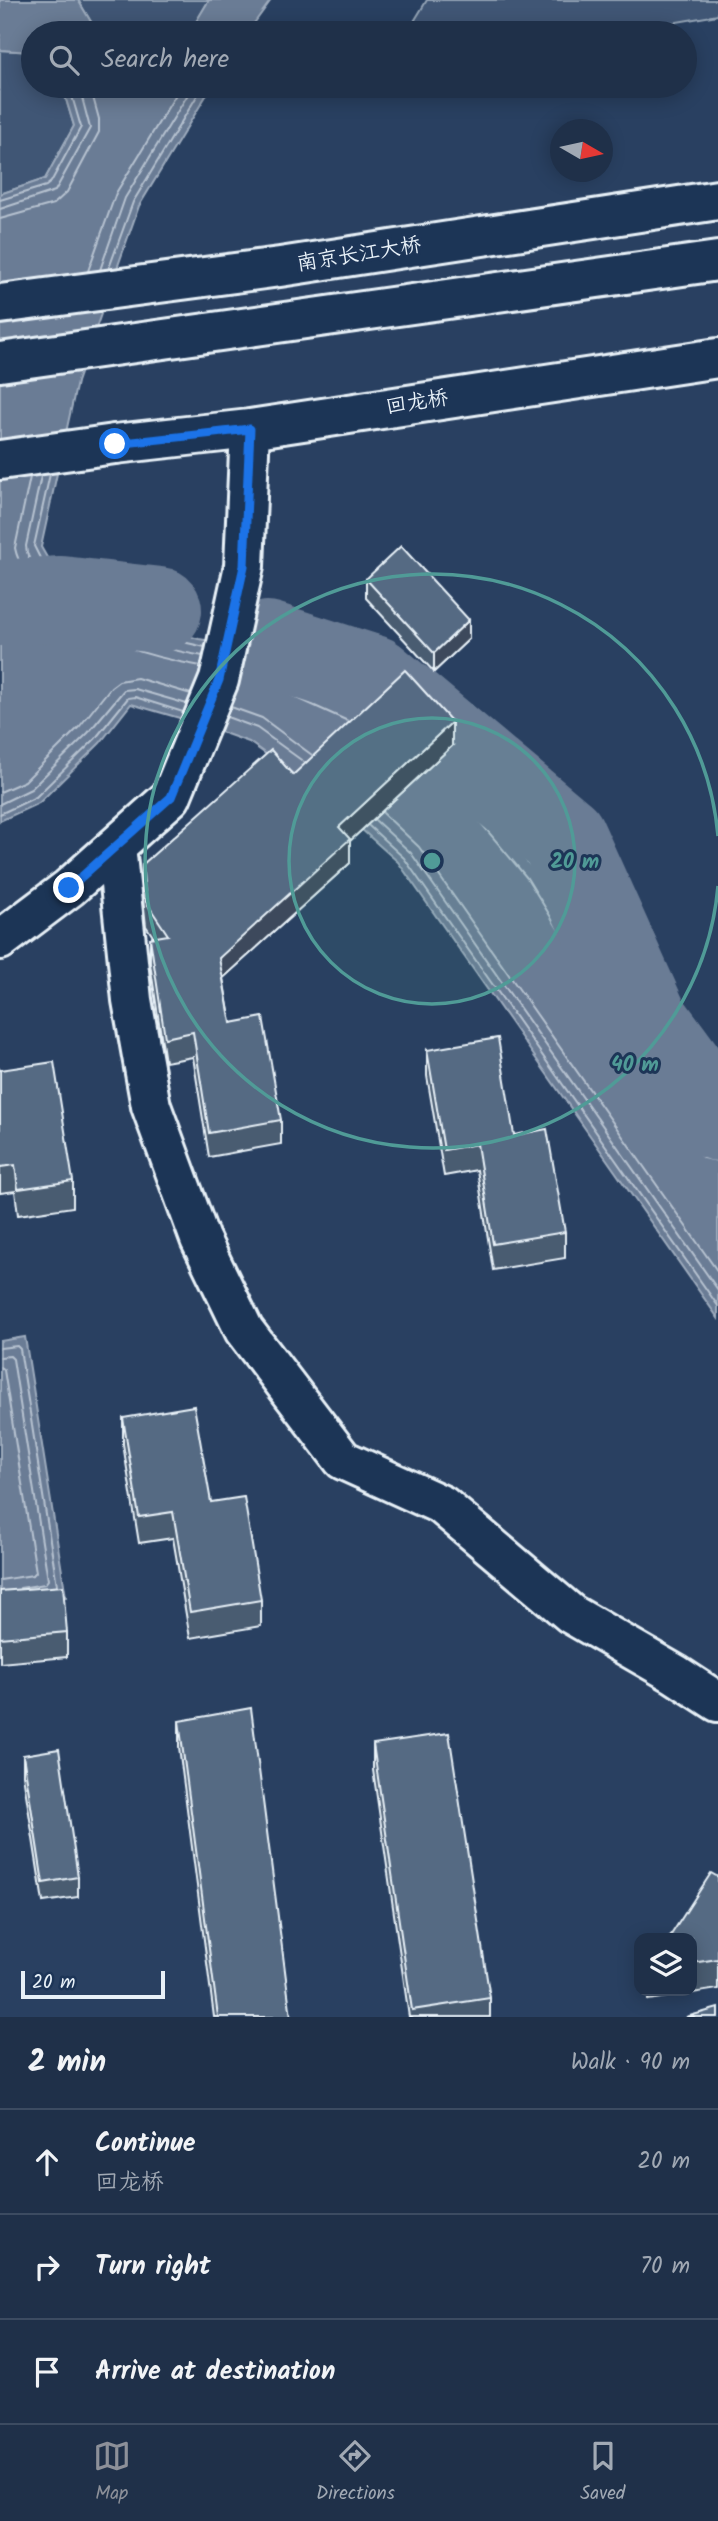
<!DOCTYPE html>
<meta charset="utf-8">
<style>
body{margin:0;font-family:Kalam,"LXGW WenKai TC",sans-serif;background:#2c3c53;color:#f1f3f6}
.controls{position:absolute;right:21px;bottom:21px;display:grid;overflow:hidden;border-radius:14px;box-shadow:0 4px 18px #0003}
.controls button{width:63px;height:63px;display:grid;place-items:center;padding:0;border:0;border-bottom:2px solid #3c4b61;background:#1f3049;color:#f1f3f6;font:35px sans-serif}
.compass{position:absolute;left:550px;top:119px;width:63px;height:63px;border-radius:50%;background:#1f3049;box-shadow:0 4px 18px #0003;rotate:99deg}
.scale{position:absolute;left:21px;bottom:18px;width:144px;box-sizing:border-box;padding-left:7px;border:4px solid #e8f1f8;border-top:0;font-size:19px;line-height:24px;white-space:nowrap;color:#e8f1f8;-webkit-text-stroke:5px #1d3557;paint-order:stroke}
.stop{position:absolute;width:21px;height:21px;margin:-16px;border:5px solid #1a73e8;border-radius:50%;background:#fff}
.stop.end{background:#1a73e8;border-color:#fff;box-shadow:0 2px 7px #0008}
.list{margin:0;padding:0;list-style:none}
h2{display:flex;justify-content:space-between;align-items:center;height:91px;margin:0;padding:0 28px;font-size:30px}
h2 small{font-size:23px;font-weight:400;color:#a1a9b4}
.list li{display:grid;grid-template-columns:46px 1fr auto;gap:21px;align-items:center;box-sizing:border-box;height:105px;padding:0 28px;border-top:2px solid #3c4b61}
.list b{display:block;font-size:26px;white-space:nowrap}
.list p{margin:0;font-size:23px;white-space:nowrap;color:#a1a9b4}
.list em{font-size:23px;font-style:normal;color:#a1a9b4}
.icon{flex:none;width:38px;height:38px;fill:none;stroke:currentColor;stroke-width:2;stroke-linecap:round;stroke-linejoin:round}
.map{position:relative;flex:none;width:718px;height:2017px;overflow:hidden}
.search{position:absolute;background:#1f3049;box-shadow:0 4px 18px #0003;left:21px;right:21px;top:21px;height:77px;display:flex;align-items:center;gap:18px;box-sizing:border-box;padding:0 24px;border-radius:38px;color:#a1a9b4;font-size:26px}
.sheet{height:406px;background:#1f3049}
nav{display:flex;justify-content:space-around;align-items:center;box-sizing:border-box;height:98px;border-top:2px solid #3c4b61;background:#1f3049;font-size:19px;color:#a1a9b4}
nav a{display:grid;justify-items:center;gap:4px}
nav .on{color:#8c9099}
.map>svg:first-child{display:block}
</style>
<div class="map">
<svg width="718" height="2017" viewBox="0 0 718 2017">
<rect width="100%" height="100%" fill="#294061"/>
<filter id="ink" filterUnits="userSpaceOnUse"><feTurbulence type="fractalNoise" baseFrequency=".0143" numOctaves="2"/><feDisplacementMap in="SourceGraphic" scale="14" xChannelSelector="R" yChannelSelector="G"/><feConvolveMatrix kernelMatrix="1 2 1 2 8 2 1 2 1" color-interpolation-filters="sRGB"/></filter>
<g filter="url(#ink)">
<!-- green -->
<path fill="#415774" stroke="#94a4b6" stroke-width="2" d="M78,0H209L191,31L183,33H107L93,25Z
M427,0H718V15L613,33H407Z
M0,50L33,52V86H62L74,126L45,179L0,194Z"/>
<!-- water -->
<path fill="#6b7c95" stroke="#9dabbd" stroke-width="2" d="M0,0H78L93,25L107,33H33V52L0,50Z
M209,0H271L247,33H183L191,30Z
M62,86H212L139,206L77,382L41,547L49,561L80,595L122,618L199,639L254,648L397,716L473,773L548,862L718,1140V1318L398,862L323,795L249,742L190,721L131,704L100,743L39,803L0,821V194L45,179L74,126Z
M25,1337L66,1597L0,1607V1341Z"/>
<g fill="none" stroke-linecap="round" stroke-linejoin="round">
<!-- shore -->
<path stroke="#b6c2d0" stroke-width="2" d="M0,200L46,186L51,182L81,127L69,86
M0,209L55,191L90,128L79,86
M0,219L54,204L67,192L99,132V119L90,86
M109,268L133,202L203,86
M100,270L125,198L193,86
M88,271L116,193L181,86
M50,474L34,546L44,566L76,600L119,624L152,635L205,647
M41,476L26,546C27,561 38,572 48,583C55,591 62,600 70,607C102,633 163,649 203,656
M30,477L15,548C18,564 29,577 39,589C48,598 55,609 65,616C104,644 154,658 201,666
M246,654L315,683L363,707
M244,663L312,691L356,714
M242,673L348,721
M231,707L262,718L312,755
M227,717L257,728L304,762
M442,758L468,778L542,866L709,1138L718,1142
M435,765L462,785L535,871L702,1143L708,1149L718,1151
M427,772L455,792L527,878L693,1149L703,1158L718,1161
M0,792L25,781L80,726L111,687L119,681L137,678L191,694
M0,804L31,789L88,733L124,690L135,689L187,704
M383,813L419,847L718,1272
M0,814L36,797L95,739L128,698L135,697L183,712
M375,820L411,853L718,1290
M369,826L404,858L718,1306
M0,1348L17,1346L20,1349L57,1585
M0,1357L10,1356L13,1359L48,1580L45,1584L20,1588
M0,1367L4,1370L36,1572L33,1575L0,1580"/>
<!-- river -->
<path stroke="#6b7c95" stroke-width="86" d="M0,603L61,599L159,610
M267,644L373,678L563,837L645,1019L718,1118"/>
<defs>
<path id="minor" d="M115,444L250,429L718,358
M116,846L132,1000L151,1106L200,1239L244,1330L343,1460L442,1505L571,1614L675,1674L718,1702
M0,940L69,888L171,797L219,680L244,566L250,429"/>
<path id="highway" d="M0,304L280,267L718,200
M0,362L718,261
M0,460L115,444"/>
</defs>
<!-- minor casing -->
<use href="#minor" stroke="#e8f1f8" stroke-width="44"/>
<!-- highway casing -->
<use href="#highway" stroke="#e8f1f8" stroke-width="44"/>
<!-- minor -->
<use href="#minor" stroke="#1d3557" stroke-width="38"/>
<!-- highway -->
<use href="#highway" stroke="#1d3557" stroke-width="38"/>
</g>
<!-- wall -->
<path fill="#495b71" stroke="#e8f1f8" stroke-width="2" d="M366,579L469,639L434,672L366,598Z
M452,746L350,841V863L223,978L231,1023L281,1120V1144L209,1157L193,1057L165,1062L150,963V938H154L146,926L142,889V865L293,775Z
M427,1050L514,1135L565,1232V1258L493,1270L477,1170L444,1176L427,1076Z
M0,1070L73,1181V1207L18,1215L15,1191L0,1193Z
M123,1418L211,1502L261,1600V1626L190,1638L173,1538L139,1543L123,1444Z
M0,1591L67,1632V1657L0,1663Z
M179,1721L291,2017H214L179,1747Z
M373,1744L490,1998V2017H409L373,1770Z
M23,1755L78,1877V1897L43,1902L23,1775Z
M718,1877V1989L648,2000V1991H692V1938Z"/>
<!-- shaded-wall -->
<path fill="#3c4a5c" stroke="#e8f1f8" stroke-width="2" d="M469,620V639L434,672V653Z
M452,722V746L350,841V863L219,982V958L339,827Z"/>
<!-- building -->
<path fill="#556a83" stroke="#e8f1f8" stroke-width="2" d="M401,546L469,620L434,653L366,579Z
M405,670L452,722L339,827L350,839L219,958L231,1023L263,1017L281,1120L209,1133L193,1032L165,1038L150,938L168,935L146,902L142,865L271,750L293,775Z
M498,1038L514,1135L547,1129L565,1232L493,1244L477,1144L444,1150L427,1050Z
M54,1062L73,1181L18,1189L15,1165L0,1167V1070Z
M194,1406L211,1502L244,1497L261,1600L190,1612L173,1512L139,1517L123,1418Z
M63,1586L67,1632L0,1638V1591Z
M251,1708L291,2017H218L179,1721Z
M449,1733L490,1998L412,2010L373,1744Z
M59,1749L78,1877L43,1883L23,1755Z
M711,1873L718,1877V1959L692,1963V1938H669Z
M718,2008V2017H686Z"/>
</g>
<g fill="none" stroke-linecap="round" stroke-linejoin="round" filter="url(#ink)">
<!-- route -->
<path stroke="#1a73e8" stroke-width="9" d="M69,888L171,797L219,680L244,566L250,429L115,444"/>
</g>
<!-- distance rings -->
<circle cx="432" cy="861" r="143" fill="#509b97" fill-opacity=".12"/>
<g fill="none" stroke="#509b97" stroke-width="3.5">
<circle cx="432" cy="861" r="143"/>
<path d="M718 886A287 287 0 1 1 718 836"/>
</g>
<g text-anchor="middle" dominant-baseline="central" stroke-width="6" stroke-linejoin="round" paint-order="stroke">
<!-- street labels -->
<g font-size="21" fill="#e8f1f8" stroke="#1d3557">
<text transform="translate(359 255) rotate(-9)">南京长江大桥</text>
<text transform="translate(417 403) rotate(-9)">回龙桥</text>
</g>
</g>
<circle cx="432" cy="861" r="10" fill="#509b97" stroke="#1d3557" stroke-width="3.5"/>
<g font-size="21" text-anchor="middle" font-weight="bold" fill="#509b97" stroke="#1d3557" stroke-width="6" stroke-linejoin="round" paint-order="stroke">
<text x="575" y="868">20 m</text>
<text x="635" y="1071">40 m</text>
</g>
</svg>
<div class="controls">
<button><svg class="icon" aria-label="layers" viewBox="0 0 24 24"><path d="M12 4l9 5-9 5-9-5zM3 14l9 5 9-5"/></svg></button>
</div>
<svg class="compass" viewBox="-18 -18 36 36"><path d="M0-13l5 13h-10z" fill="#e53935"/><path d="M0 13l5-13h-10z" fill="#a1a9b4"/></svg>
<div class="scale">20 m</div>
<div class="stop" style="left:115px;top:444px"></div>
<div class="stop end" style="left:69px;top:888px"></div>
<div class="search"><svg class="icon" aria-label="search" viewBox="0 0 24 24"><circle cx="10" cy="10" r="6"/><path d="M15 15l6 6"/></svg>Search here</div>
</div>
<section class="sheet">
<h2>2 min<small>Walk · 90 m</small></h2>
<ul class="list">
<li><svg class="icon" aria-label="ahead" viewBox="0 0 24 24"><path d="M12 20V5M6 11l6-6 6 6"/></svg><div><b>Continue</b><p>回龙桥</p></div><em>20 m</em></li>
<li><svg class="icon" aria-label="right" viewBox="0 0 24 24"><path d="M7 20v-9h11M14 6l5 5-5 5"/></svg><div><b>Turn right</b></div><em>70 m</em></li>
<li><svg class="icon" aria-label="arrive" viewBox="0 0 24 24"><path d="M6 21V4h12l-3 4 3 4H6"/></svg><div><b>Arrive at destination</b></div></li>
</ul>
</section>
<nav>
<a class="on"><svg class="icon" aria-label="map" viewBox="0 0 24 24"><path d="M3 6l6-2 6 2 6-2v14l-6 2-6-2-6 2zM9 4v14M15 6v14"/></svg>Map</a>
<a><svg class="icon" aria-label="directions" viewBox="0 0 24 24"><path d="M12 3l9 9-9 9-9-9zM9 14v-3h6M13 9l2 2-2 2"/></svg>Directions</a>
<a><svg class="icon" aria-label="saved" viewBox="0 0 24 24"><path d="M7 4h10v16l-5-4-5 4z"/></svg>Saved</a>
</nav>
